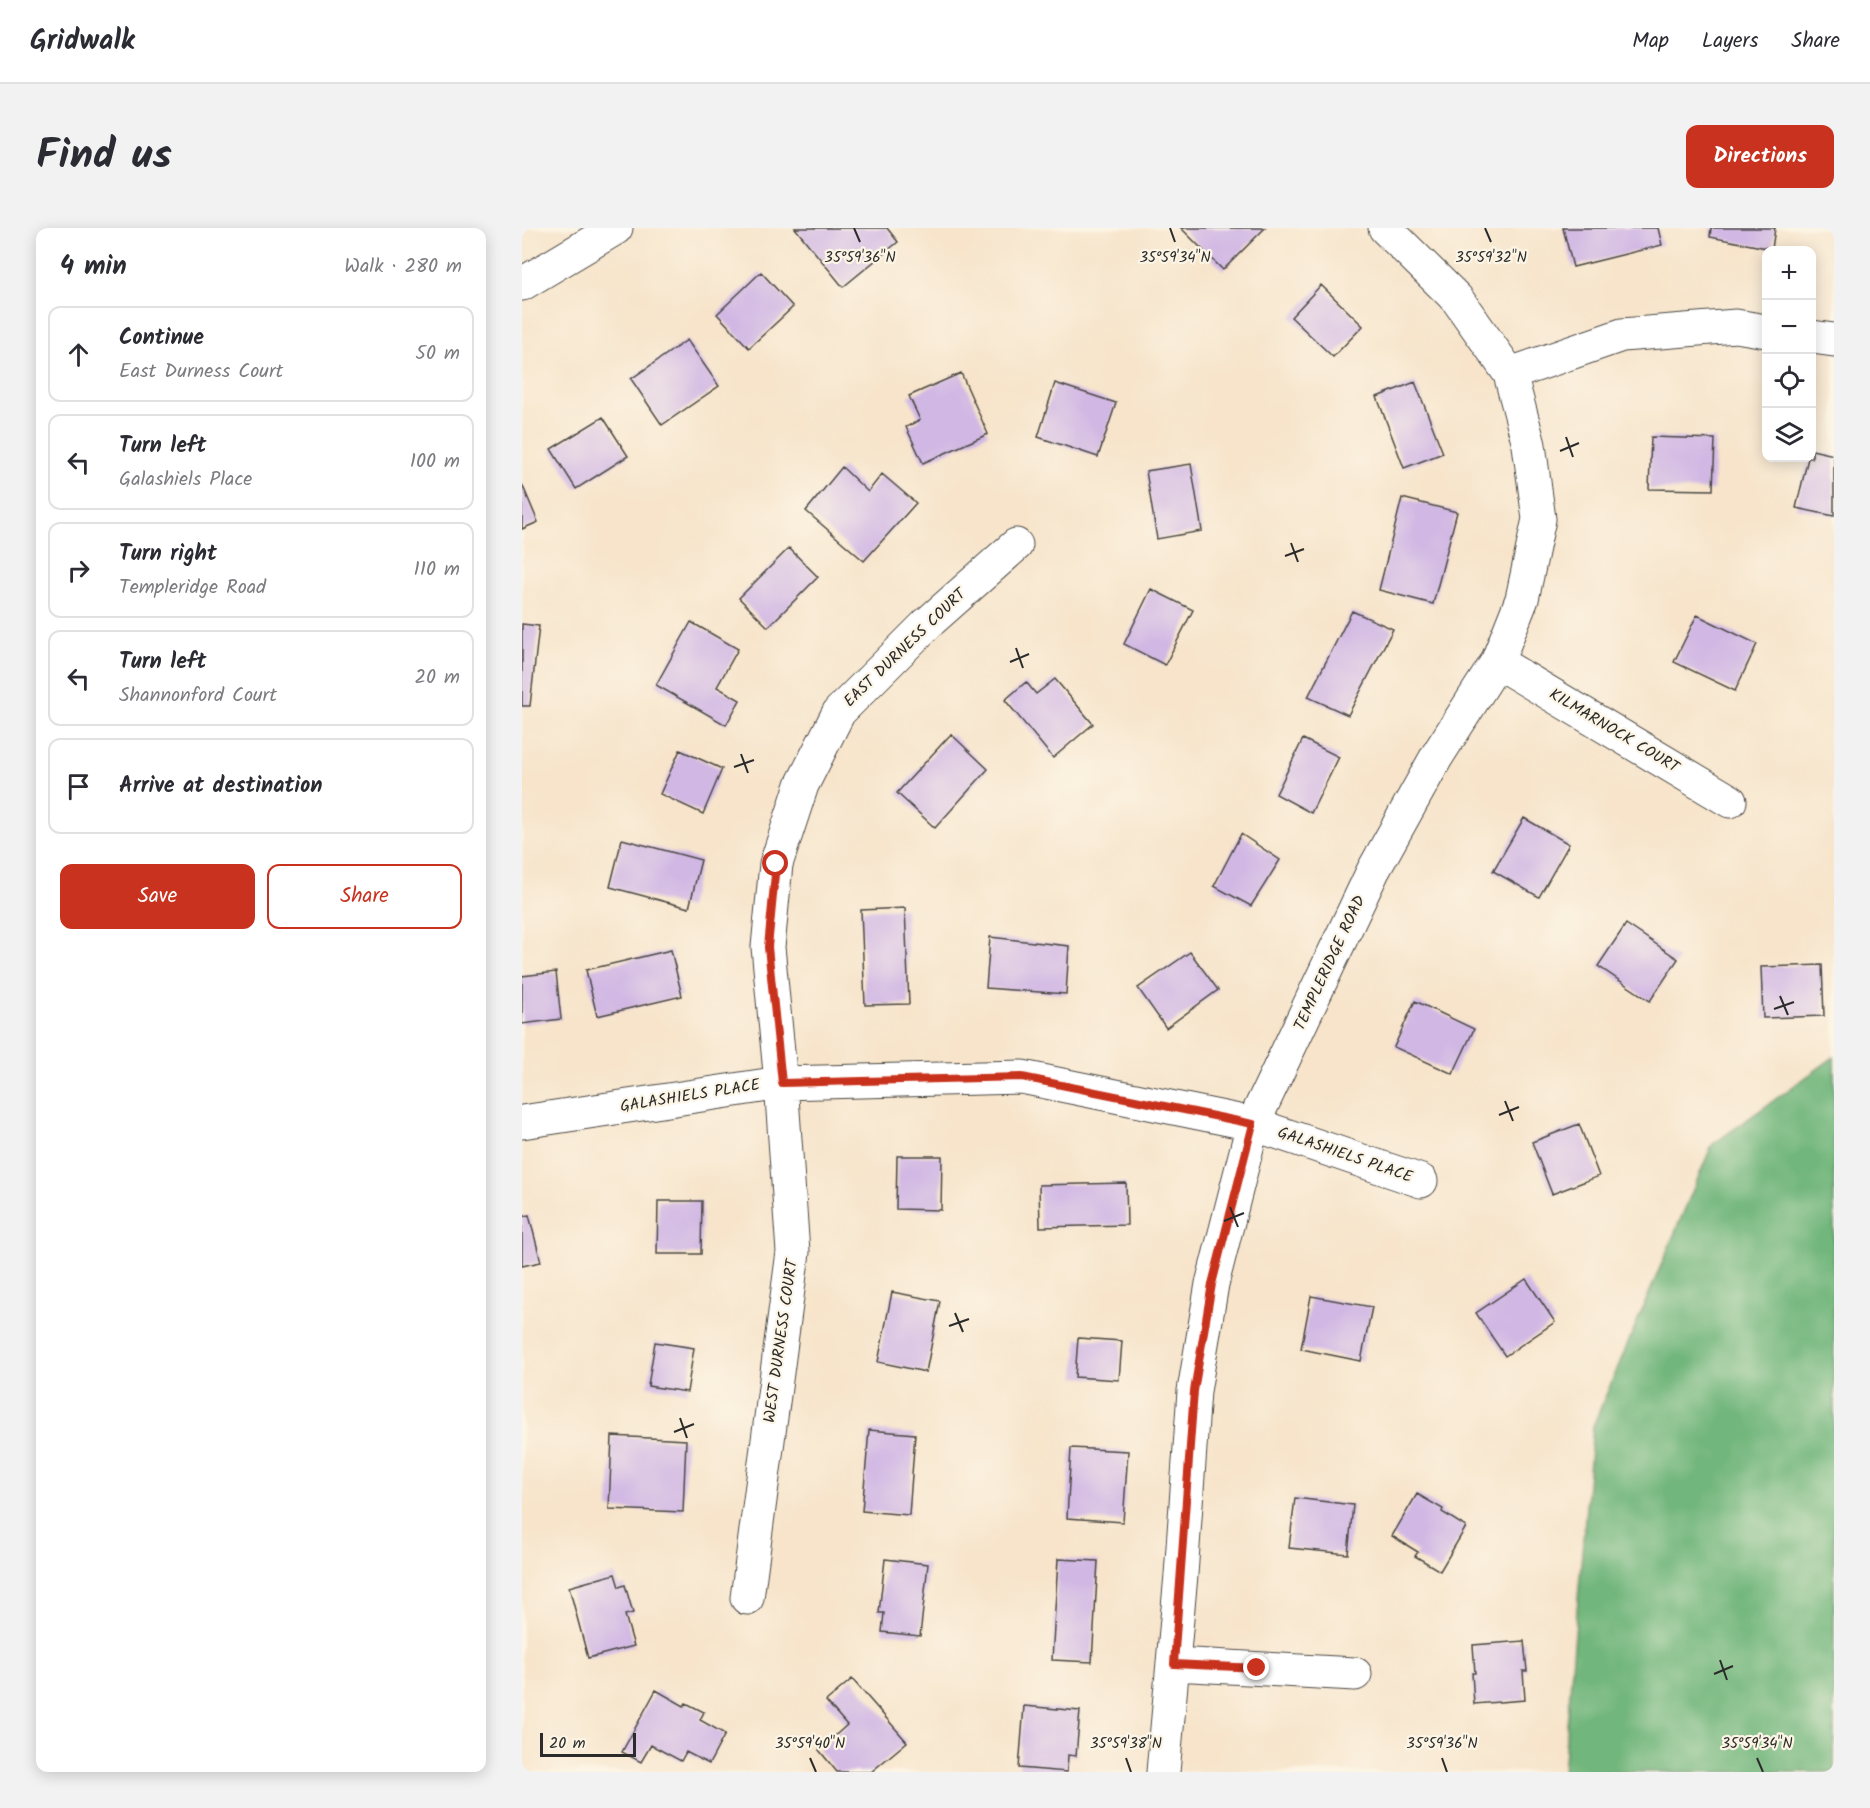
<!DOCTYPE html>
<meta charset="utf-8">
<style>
body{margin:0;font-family:Kalam,sans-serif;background:#f2f2f3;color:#2b2b33}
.controls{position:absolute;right:18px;top:18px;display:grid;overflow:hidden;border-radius:12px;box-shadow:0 3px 15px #0003}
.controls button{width:54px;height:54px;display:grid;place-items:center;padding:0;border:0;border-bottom:2px solid #e1e1e2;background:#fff;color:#2b2b33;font:30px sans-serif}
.scale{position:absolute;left:18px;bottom:15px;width:96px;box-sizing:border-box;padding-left:6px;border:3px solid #2b2b2b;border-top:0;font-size:16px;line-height:21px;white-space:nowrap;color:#2b2b2b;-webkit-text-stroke:4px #fcf5e5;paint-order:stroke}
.stop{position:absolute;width:18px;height:18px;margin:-14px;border:4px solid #c8321e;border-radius:50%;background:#fff}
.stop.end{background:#c8321e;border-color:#fff;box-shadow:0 2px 6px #0008}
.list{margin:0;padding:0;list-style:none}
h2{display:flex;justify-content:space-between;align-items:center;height:78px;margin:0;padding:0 24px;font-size:26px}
h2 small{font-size:20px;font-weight:400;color:#7c7c81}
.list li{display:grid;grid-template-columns:39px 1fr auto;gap:18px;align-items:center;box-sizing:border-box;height:96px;margin:0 12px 12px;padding:0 12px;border:2px solid #e1e1e2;border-radius:12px}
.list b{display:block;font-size:22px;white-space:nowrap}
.list p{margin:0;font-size:20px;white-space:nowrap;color:#7c7c81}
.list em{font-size:20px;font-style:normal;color:#7c7c81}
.actions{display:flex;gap:12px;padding:18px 24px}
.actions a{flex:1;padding:14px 0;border:2px solid #c8321e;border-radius:12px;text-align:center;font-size:21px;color:#c8321e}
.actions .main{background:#c8321e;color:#fff}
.icon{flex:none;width:33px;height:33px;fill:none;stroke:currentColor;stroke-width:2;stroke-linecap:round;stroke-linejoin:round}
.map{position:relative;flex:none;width:1312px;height:1544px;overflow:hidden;border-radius:12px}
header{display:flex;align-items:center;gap:36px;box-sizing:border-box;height:84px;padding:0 30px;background:#fff;border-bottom:2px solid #e1e1e2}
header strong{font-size:28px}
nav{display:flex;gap:33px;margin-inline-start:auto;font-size:21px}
.intro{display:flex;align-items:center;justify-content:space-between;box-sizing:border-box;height:144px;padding:0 36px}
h1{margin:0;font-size:42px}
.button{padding:15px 27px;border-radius:12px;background:#c8321e;color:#fff;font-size:21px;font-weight:700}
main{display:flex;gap:36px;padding:0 36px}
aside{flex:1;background:#fff;border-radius:12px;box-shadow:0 3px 15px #0003}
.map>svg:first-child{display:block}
</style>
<header>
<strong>Gridwalk</strong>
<nav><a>Map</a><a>Layers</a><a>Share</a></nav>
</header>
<div class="intro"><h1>Find us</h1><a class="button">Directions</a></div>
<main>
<aside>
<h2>4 min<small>Walk · 280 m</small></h2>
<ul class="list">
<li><svg class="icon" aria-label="ahead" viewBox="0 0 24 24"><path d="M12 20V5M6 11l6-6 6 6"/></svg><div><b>Continue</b><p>East Durness Court</p></div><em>50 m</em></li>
<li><svg class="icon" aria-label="left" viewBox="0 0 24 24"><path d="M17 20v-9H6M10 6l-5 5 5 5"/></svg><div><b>Turn left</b><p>Galashiels Place</p></div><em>100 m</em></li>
<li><svg class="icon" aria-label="right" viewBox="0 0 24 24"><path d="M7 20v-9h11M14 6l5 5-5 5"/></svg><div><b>Turn right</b><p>Templeridge Road</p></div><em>110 m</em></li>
<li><svg class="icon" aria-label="left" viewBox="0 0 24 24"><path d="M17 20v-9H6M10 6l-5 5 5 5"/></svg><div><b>Turn left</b><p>Shannonford Court</p></div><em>20 m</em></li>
<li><svg class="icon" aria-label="arrive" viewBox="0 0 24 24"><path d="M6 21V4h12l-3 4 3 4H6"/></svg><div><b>Arrive at destination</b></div></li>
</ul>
<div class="actions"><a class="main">Save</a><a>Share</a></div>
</aside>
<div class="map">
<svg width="1312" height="1544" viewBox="0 0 1312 1544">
<rect width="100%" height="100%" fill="#fcf5e5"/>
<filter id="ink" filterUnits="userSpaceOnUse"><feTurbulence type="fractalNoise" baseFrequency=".0167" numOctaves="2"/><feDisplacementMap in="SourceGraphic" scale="12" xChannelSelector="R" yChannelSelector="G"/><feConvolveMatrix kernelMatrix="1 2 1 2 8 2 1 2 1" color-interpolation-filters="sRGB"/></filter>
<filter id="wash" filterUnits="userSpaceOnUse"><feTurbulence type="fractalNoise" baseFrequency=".008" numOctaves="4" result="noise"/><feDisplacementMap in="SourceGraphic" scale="24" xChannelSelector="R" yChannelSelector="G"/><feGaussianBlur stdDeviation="1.35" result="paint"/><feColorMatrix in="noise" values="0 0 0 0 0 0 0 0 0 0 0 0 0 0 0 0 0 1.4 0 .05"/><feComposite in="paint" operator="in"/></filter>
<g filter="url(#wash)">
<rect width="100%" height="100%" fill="#f7e4cb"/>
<!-- forest -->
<path fill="#71b67b" stroke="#4e7053" stroke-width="1.5" d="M1312,829V1544H1041L1071,1198L1190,917Z"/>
<g id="blocks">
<!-- building -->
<path fill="#d1b8e4" d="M273,0H365L376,14L321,59Z
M659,0H743L701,42Z
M1041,0H1136L1140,17L1051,39Z
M1189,0H1253L1250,21L1188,9Z
M239,44L271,79L227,120L195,86Z
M799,57L841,98L811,129L769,89Z
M165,112L197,158L140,197L109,151Z
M439,145L466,206L401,235L384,199L398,192L387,168Z
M893,154L921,225L882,240L855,169Z
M533,155L594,175L576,229L516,209Z
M81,189L106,228L54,261L29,221Z
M1129,209L1193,211L1191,262L1127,261Z
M1290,222L1312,227V288L1274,280L1286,230H1290Z
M669,236L680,303L635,311L624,243Z
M320,239L346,264L360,246L394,275L342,333L284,283Z
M0,256L16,294L0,301Z
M880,270L935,284L911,376L857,362Z
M267,320L296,349L246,399L217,370Z
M629,361L671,382L643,437L602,416Z
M830,383L871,401L826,487L786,469Z
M1175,387L1235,416L1213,463L1152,434Z
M169,394L216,421L195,459L218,472L204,497L134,457Z
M0,396L17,398L8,478H0Z
M533,451L571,496L531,530L483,472L504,454L514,466Z
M429,506L466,541L413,600L375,565Z
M781,511L817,529L789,585L754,566Z
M158,522L200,541L181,586L138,566Z
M1002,590L1047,616L1017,669L971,643Z
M719,606L758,632L729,678L692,658Z
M100,611L179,632L167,680L88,659Z
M383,680L387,776L343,777L339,682Z
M1104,696L1156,731L1128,773L1076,738Z
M468,709L547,718L544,766L464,760Z
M149,722L160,768L75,788L64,742Z
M668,724L696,762L644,800L616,760Z
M1300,737L1302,788L1241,790L1239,739Z
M34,744L39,791L0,796V748Z
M893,773L952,801L931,846L872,819Z
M1057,896L1077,948L1030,966L1010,914Z
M375,928H420L419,982L374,981Z
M604,955L605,997L518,999L517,957Z
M136,973H180L179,1026H135Z
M7,987L19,1034L0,1038V989Z
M1004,1051L1033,1094L983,1128L954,1085Z
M370,1064L418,1073L404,1144L356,1134Z
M789,1068L850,1079L839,1133L779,1121Z
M556,1110L600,1113L597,1152L553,1149Z
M133,1114L172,1120L165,1164L126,1158Z
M347,1202L393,1206L387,1287L340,1283Z
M90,1208L164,1212L161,1284L87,1281Z
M549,1220L606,1223L601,1294L545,1290Z
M895,1266L921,1281L920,1284L944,1299L918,1343L893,1328L896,1324L870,1308Z
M773,1270L831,1277L826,1326L767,1320Z
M363,1331L406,1336L398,1408L360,1404L362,1385H357Z
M536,1331L576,1333L570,1434L530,1432Z
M93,1346L97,1359L103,1357L111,1385L103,1387L112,1418L66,1430L47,1359Z
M1002,1413L1005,1443H1001L1003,1472L952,1476L950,1445H953L951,1417Z
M330,1451L385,1514L349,1544H315L297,1522L325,1497L304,1473Z
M134,1462L162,1478L164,1475L182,1484L178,1492L203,1506L187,1536L164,1524L159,1533L129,1517L119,1534L100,1524Z
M502,1478L558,1483L554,1528L546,1527L545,1544L497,1540Z"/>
</g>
</g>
<g filter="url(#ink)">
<use href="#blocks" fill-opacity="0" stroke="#4a4743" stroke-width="1.5"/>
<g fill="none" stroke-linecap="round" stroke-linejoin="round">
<defs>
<path id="minor" d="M0,56L94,0
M1290,109L1312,112
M988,146L1100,107L1214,98L1244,103
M975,434L1208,573
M0,894L259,855L500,849L731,896L899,953
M225,1370L271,1024L259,855L246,719L254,636L280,557L317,484L406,395L494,317
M652,1436L833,1446
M641,1544L659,1347L672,1163L690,1056L731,896L851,643L915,528L975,434L1000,371L1017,291L1007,217L988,146L935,71L863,0"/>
</defs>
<!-- minor casing -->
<use href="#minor" stroke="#4a4743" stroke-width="35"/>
<!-- minor -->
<use href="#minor" stroke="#fff" stroke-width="33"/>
</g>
</g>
<g fill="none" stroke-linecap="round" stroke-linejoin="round" filter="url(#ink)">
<!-- route -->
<path stroke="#c8321e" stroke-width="8" d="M254,636L246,719L260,855L500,849L731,896L690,1056L672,1163L652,1436L735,1440"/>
</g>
<!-- ticks -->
<path fill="none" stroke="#2b2b2b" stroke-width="2" d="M332,0L338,14M648,0L653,14M963,0L969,14M1044,209L1051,229M1038,223L1057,215M769,315L776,334M763,328L782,321M494,420L501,440M488,434L507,426M219,526L226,545M212,539L232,532M1258,768L1266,787M1252,781L1272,774M983,873L991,893M977,887L997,879M708,979L716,999M702,993L722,985M433,1085L441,1104M427,1098L447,1091M158,1190L165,1210M152,1204L172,1196M1198,1432L1205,1452M1192,1446L1211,1438M288,1530L294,1544M604,1530L609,1544M920,1530L925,1544M1235,1530L1241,1544"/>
<g text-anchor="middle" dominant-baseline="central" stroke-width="4.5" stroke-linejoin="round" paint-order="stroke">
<!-- street labels -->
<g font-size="16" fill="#2b2b2b" stroke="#fcf5e5">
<text transform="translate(383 420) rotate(-44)">EAST DURNESS COURT</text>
<text transform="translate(1092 503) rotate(31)">KILMARNOCK COURT</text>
<text transform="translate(808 735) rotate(-65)">TEMPLERIDGE ROAD</text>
<text transform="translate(168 868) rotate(-9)">GALASHIELS PLACE</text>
<text transform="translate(823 927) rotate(19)">GALASHIELS PLACE</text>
<text transform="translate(259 1113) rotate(-82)">WEST DURNESS COURT</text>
</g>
</g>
<g font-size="15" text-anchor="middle" fill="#2b2b2b" stroke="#fcf5e5" stroke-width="4.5" stroke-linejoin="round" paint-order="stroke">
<text x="338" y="34">35°59'36"N</text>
<text x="653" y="34">35°59'34"N</text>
<text x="969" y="34">35°59'32"N</text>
<text x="288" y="1520">35°59'40"N</text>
<text x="604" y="1520">35°59'38"N</text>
<text x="920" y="1520">35°59'36"N</text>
<text x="1235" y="1520">35°59'34"N</text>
</g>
</svg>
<div class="controls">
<button>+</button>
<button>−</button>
<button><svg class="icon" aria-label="locate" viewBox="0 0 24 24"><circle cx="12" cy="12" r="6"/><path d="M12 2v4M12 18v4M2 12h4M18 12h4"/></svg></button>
<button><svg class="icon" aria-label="layers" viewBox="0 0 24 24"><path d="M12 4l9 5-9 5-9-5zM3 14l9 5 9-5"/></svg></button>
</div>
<div class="scale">20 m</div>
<div class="stop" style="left:254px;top:636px"></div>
<div class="stop end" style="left:735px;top:1440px"></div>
</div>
</main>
